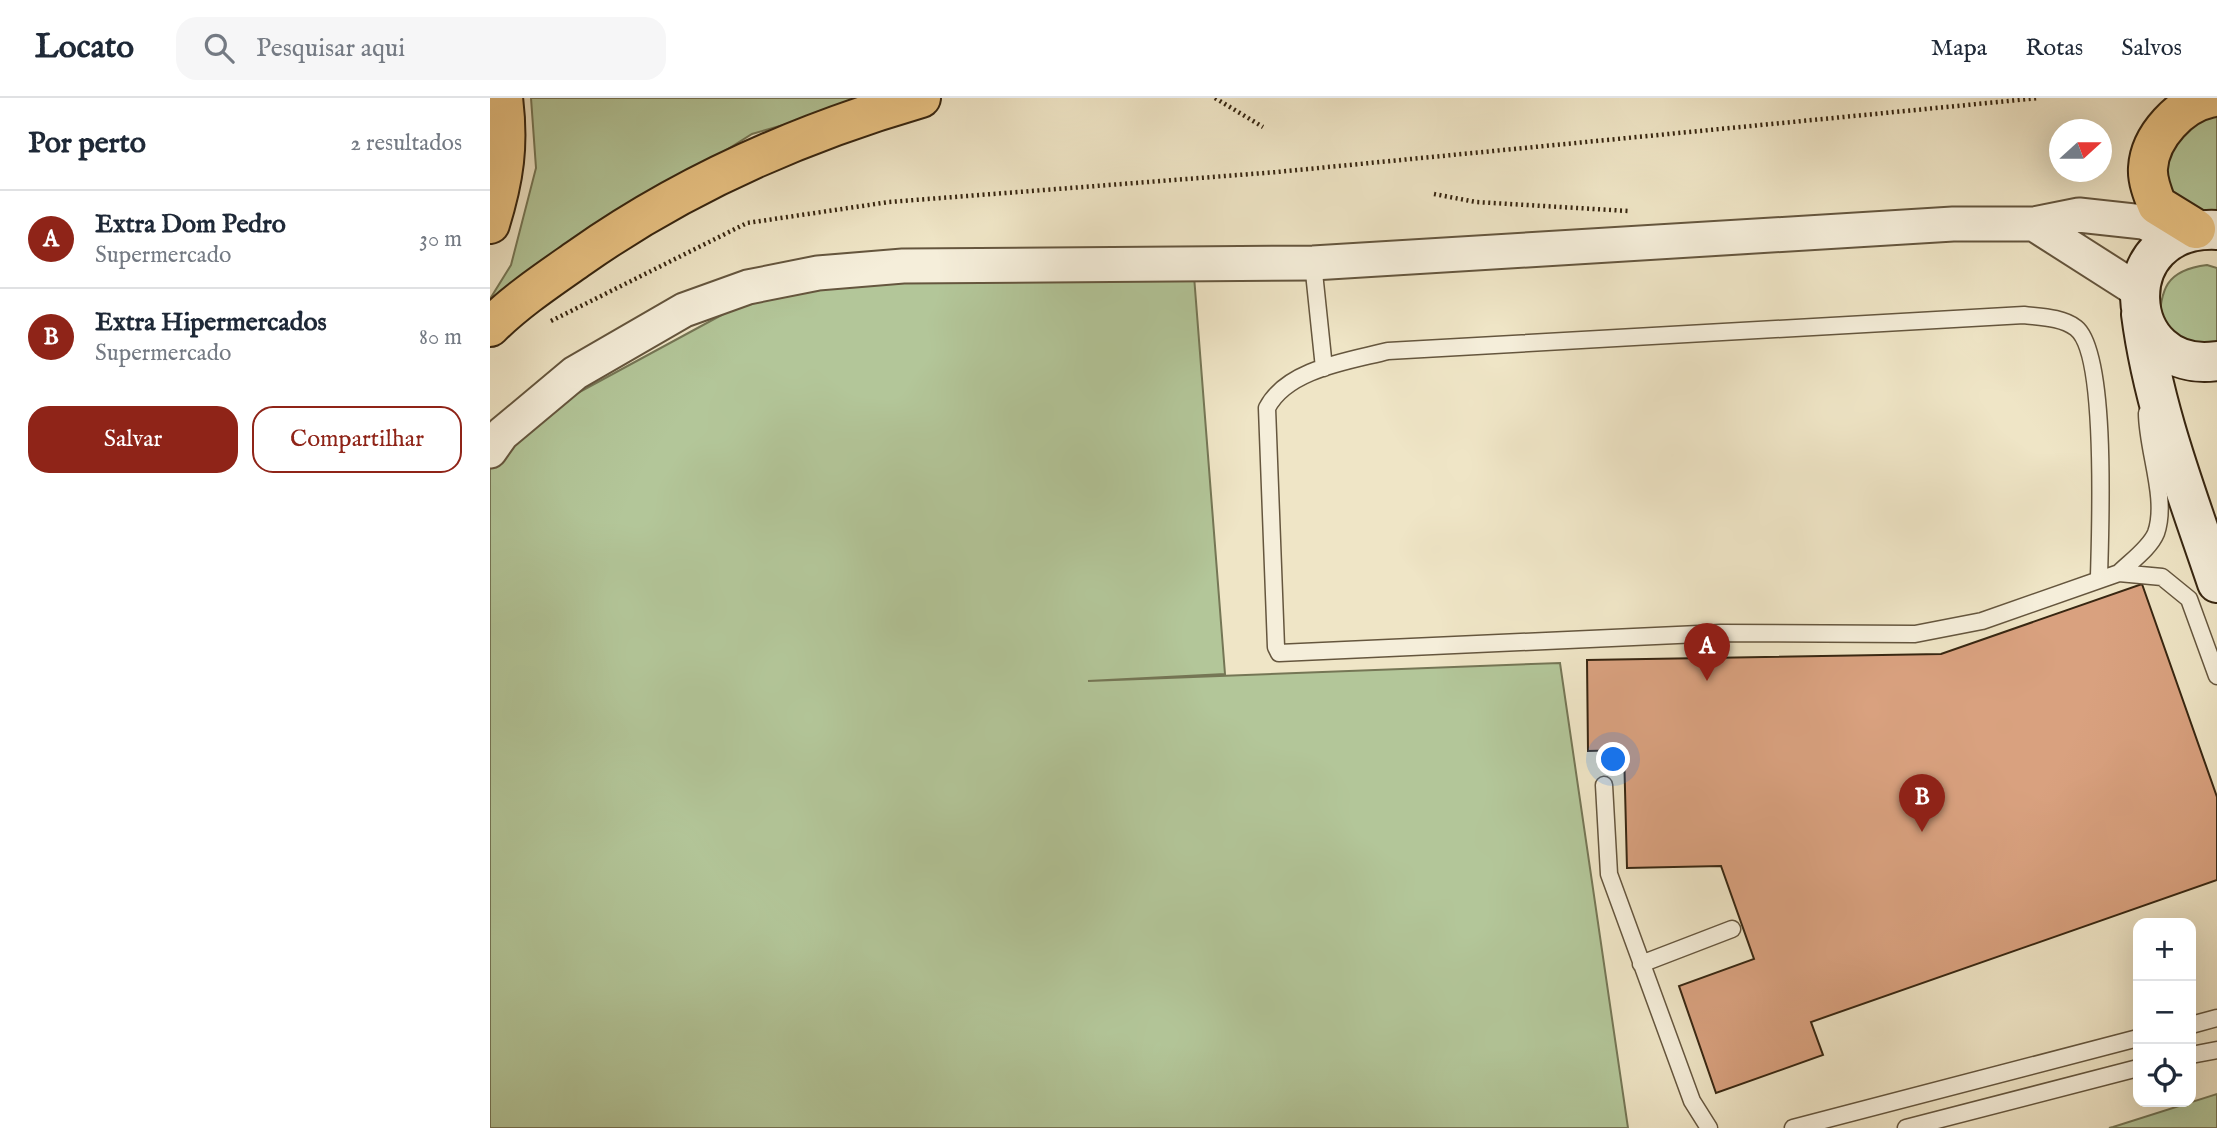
<!DOCTYPE html>
<html lang="pt">
<meta charset="utf-8">
<style>
body{margin:0;font-family:"IM FELL English",serif;background:#f6f6f7;color:#1f2937}
.controls{position:absolute;right:21px;bottom:21px;display:grid;overflow:hidden;border-radius:14px;box-shadow:0 7px 28px #0002}
.controls button{width:63px;height:63px;display:grid;place-items:center;padding:0;border:0;border-bottom:2px solid #e0e1e3;background:#fff;color:#1f2937;font:35px sans-serif}
.compass{position:absolute;left:1559px;top:21px;width:63px;height:63px;border-radius:50%;background:#fff;box-shadow:0 7px 28px #0002;rotate:69deg}
.you{position:absolute;left:1124px;top:662px;width:24px;height:24px;margin:-18px;border:5px solid #fff;border-radius:50%;background:#1a73e8;box-shadow:0 0 0 10px #1a73e833}
.badge{display:grid;place-items:center;width:46px;height:46px;border-radius:50%;background:#8f2418;color:#fff;font-size:23px;font-weight:700}
.pin{position:absolute;translate:-50% -58px;filter:drop-shadow(0 2px 4px #0008)}
.pin::after{content:'';position:absolute;top:37px;width:24px;height:21px;background:inherit;clip-path:polygon(0 0,100% 0,50% 100%)}
.list{margin:0;padding:0;list-style:none}
h2{display:flex;justify-content:space-between;align-items:center;height:91px;margin:0;padding:0 28px;font-size:30px}
h2 small{font-size:23px;font-weight:400;color:#747a83}
.list li{display:grid;grid-template-columns:46px 1fr auto;gap:21px;align-items:center;box-sizing:border-box;height:98px;padding:0 28px;border-top:2px solid #e0e1e3}
.list b{display:block;font-size:26px;white-space:nowrap}
.list p{margin:0;font-size:23px;white-space:nowrap;color:#747a83}
.list em{font-size:23px;font-style:normal;color:#747a83}
.actions{display:flex;gap:14px;padding:21px 28px}
.actions a{flex:1;padding:16px 0;border:2px solid #8f2418;border-radius:21px;text-align:center;font-size:24px;color:#8f2418}
.actions .main{background:#8f2418;color:#fff}
.icon{flex:none;width:38px;height:38px;fill:none;stroke:currentColor;stroke-width:2;stroke-linecap:round;stroke-linejoin:round}
.map{position:relative;flex:none;width:1727px;height:1030px;overflow:hidden}
header{display:flex;align-items:center;gap:42px;box-sizing:border-box;height:98px;padding:0 35px;background:#fff;border-bottom:2px solid #e0e1e3}
header strong{font-size:33px}
nav{display:flex;gap:38px;margin-inline-start:auto;font-size:24px}
.search{width:490px;height:63px;background:#f6f6f7;display:flex;align-items:center;gap:18px;box-sizing:border-box;padding:0 24px;border-radius:21px;color:#747a83;font-size:26px}
main{display:flex}
aside{flex:1;background:#fff}
.map>svg:first-child{display:block}
</style>
<header>
<strong>Locato</strong>
<div class="search"><svg class="icon" aria-label="search" viewBox="0 0 24 24"><circle cx="10" cy="10" r="6"/><path d="M15 15l6 6"/></svg>Pesquisar aqui</div>
<nav><a>Mapa</a><a>Rotas</a><a>Salvos</a></nav>
</header>
<main>
<aside>
<h2>Por perto<small>2 resultados</small></h2>
<ul class="list">
<li><span class="badge">A</span><div><b>Extra Dom Pedro</b><p>Supermercado</p></div><em>30 m</em></li>
<li><span class="badge">B</span><div><b>Extra Hipermercados</b><p>Supermercado</p></div><em>80 m</em></li>
</ul>
<div class="actions"><a class="main">Salvar</a><a>Compartilhar</a></div>
</aside>
<div class="map">
<svg width="1727" height="1030" viewBox="0 0 1727 1030">
<rect width="100%" height="100%" fill="#efe5c6"/>
<filter id="stains"><feTurbulence type="fractalNoise" baseFrequency=".00286" numOctaves="4"/><feColorMatrix values="0 0 0 0 .2 0 0 0 0 .09 0 0 0 0 .02 0 0 0 .5 -.17"/></filter>
<radialGradient id="worn" r=".72"><stop offset=".6" stop-color="#630" stop-opacity="0"/><stop offset="1" stop-color="#630" stop-opacity=".3"/></radialGradient>
<!-- green -->
<path fill="#b3c699" stroke="#757655" stroke-width="2" d="M41,0H388L262,36L0,201L21,167L46,70Z
M1716,18L1727,19V123L1696,119L1670,80L1682,41Z
M703,165L735,576L598,583L1070,565L1138,1030H0V357L12,336L298,181Z
M1717,167L1727,170V259L1669,229C1670,191 1676,172 1717,167Z
M1727,996V1030H1619L1623,1029Z"/>
<!-- building -->
<path fill="#d9a17f" stroke="#372611" stroke-width="2" d="M1652,486L1727,699V782L1321,924L1333,957L1226,995L1189,888L1264,861L1231,768L1137,770L1134,652L1098,653L1097,562L1451,556Z"/>
<g fill="none" stroke-linecap="round" stroke-linejoin="round">
<defs>
<path id="lane" d="M823,165L834,270
M1629,475C1640,464 1660,450 1666,435C1678,401 1657,352 1657,315
M1609,479C1610,435 1618,255 1586,230C1572,219 1550,219 1534,217L898,253C859,263 797,271 777,310L786,549L789,555L1231,535L1425,536L1492,523L1629,475L1672,479L1699,501L1727,578
M1114,687L1119,776L1202,1003L1219,1030
M1151,866L1242,831
M1701,927L1727,920
M1701,957L1727,952
M1303,1030L1648,940
M1416,1030L1648,970"/>
<path id="street" d="M1544,126L1649,193
M0,353L12,336L85,275L194,212L258,189L328,175L413,168L823,165L1463,126H1544L1589,117L1653,124L1684,138"/>
<path id="secondary" d="M1727,132C1620,127 1629,277 1727,263
M1651,216C1663,309 1697,396 1727,485"/>
<path id="highway" d="M0,126C14,81 19,47 13,0
M1706,131L1667,107C1663,97 1657,82 1658,70C1660,38 1691,6 1720,0
M0,229C26,203 59,181 89,160C194,86 307,36 431,0"/>
</defs>
<!-- lane casing -->
<use href="#lane" stroke="#65563e" stroke-width="19"/>
<!-- street casing -->
<use href="#street" stroke="#65563e" stroke-width="37"/>
<!-- secondary casing -->
<use href="#secondary" stroke="#372611" stroke-width="42"/>
<!-- highway casing -->
<use href="#highway" stroke="#372611" stroke-width="42"/>
<!-- path -->
<path stroke="#372611" stroke-width="4.5" stroke-dasharray="2 3.5" stroke-linecap="butt" d="M725,0L773,29
M944,96L986,104L1138,113
M61,223L257,125L399,104L787,74L1549,0"/>
<!-- lane -->
<use href="#lane" stroke="#f5eeda" stroke-width="16"/>
<!-- street -->
<use href="#street" stroke="#f5eeda" stroke-width="33"/>
<!-- secondary -->
<use href="#secondary" stroke="#f5eeda" stroke-width="38"/>
<!-- highway -->
<use href="#highway" stroke="#e8c283" stroke-width="38"/>
</g>
<rect width="100%" height="100%" filter="url(#stains)"/>
<rect width="100%" height="100%" fill="url(#worn)"/>
</svg>
<div class="controls">
<button>+</button>
<button>−</button>
<button><svg class="icon" aria-label="locate" viewBox="0 0 24 24"><circle cx="12" cy="12" r="6"/><path d="M12 2v4M12 18v4M2 12h4M18 12h4"/></svg></button>
</div>
<svg class="compass" viewBox="-18 -18 36 36"><path d="M0-13l5 13h-10z" fill="#e53935"/><path d="M0 13l5-13h-10z" fill="#747a83"/></svg>
<div class="you"></div>
<div class="pin badge" style="left:1217px;top:583px">A</div>
<div class="pin badge" style="left:1432px;top:734px">B</div>
</div>
</main>
